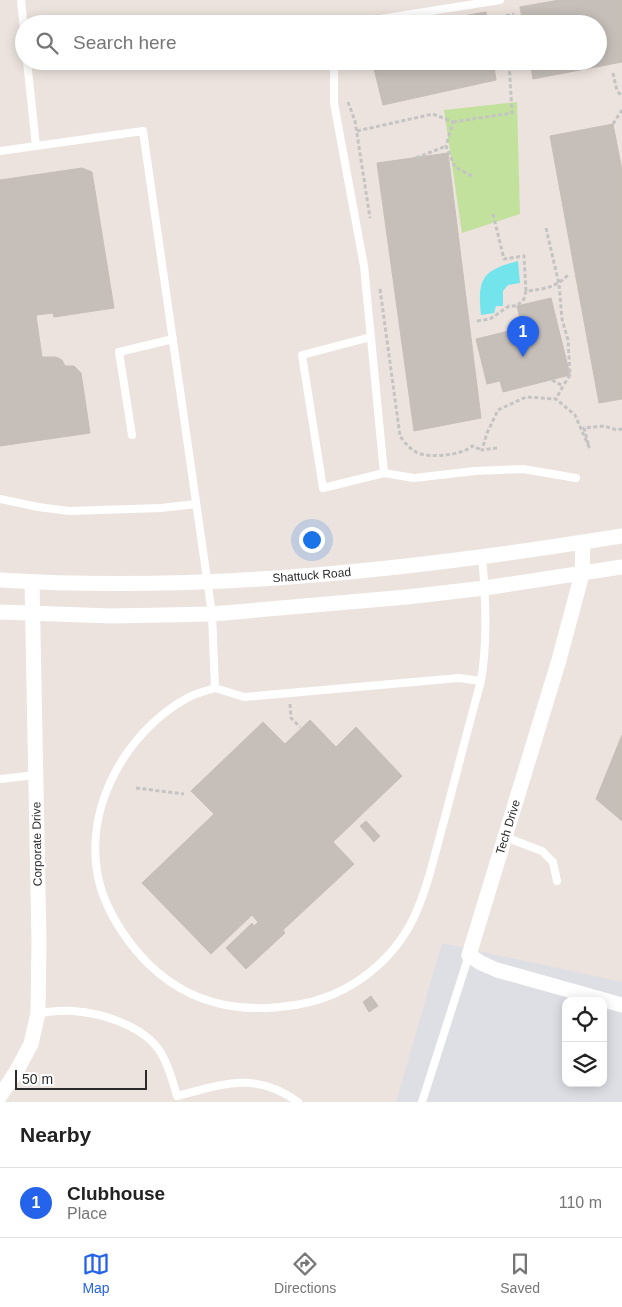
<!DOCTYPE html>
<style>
body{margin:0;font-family:Arial,sans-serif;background:#f2f2f2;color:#222}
.controls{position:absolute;right:15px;bottom:15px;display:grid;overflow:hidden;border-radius:10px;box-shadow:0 2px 12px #0003}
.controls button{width:45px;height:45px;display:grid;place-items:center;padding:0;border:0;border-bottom:1px solid #e0e0e0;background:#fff;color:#222;font:25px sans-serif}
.scale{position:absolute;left:15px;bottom:12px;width:132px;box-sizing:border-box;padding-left:5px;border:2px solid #2b2b2b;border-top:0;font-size:14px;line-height:18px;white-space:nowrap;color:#2b2b2b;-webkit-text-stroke:4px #fff;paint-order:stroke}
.you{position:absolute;left:311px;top:539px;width:18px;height:18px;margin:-12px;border:4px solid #fff;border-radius:50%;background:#1a73e8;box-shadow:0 0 0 8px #1a73e833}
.badge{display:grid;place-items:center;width:32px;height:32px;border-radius:50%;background:#2563eb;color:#fff;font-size:16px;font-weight:700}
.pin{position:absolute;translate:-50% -41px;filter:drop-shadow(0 1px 2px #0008)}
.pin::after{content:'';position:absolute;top:26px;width:18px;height:15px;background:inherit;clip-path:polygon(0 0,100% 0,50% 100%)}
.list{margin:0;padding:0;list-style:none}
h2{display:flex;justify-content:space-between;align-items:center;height:65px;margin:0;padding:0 20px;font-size:21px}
h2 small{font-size:16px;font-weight:400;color:#767676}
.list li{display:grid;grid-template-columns:32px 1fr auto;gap:15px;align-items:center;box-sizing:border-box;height:70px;padding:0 20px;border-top:1px solid #e0e0e0}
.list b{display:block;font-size:19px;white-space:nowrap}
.list p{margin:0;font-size:16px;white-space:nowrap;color:#767676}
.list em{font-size:16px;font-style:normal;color:#767676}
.icon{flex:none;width:28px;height:28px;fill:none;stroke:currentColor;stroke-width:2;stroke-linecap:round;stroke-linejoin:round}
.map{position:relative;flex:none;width:622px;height:1102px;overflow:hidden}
.search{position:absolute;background:#fff;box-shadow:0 2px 12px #0003;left:15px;right:15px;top:15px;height:55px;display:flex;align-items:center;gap:12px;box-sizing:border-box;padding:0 18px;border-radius:28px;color:#767676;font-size:19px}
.sheet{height:135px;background:#fff}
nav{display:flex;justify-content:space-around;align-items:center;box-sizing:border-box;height:70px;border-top:1px solid #e0e0e0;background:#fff;font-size:14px;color:#767676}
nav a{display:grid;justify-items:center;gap:2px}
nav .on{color:#2563eb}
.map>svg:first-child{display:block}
</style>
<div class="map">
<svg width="622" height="1102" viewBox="0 0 622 1102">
<rect width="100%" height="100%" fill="#ece3de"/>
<!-- industrial -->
<path fill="#dedee5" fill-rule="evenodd" d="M442,943L622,982V1102H396ZM566,1001H603V1083H566Z"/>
<!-- green -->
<path fill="#c2e19c" d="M517,102L520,214L462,233L444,110Z"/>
<!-- water -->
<path fill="#73e4eb" d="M518,261L520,283L508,285L503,291V306H496L494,313L481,315C477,278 483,270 518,261Z"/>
<!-- building -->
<path fill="#c5beb9" stroke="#c8beb7" d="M559,0H622V62L533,79L530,61H598V24H523L520,7Z
M486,12L488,24H417Z
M372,61H493L496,80L383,105Z
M613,124L622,170V399L599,403L550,136Z
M448,153L481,418L414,431L377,163Z
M82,168L92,172L114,308L54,317L53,313L36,315L42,357H56L62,360L65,366H74L81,373L90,433L0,446V180Z
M551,298L570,375L503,392L500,381L487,384L476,339L522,328L517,306Z
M310,720L336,747L356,727L402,776L333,842L354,864L283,930L285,933L246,969L226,948L252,923L254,926L258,922L252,915L211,954L142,883L214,814L191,791L263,722L285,744Z
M622,735V821L596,799Z
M366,821L380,836L374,842L360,826Z
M371,996L378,1006L369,1012L363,1002Z"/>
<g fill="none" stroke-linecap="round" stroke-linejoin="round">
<!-- path -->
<path stroke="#c4c4c4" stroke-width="3" stroke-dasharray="4 2.5" stroke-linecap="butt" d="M487,20L514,14
M613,73L617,91L622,96
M348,102L355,121L370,218
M453,122L512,113L509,61
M613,124L622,110
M357,131L433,114L453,122L446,146L455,167L474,177
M416,158L446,146
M493,214L504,259L524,256L526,291
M546,228L559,284L562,319L568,340L570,375L563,386
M380,289L400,436C404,442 409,448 416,452C427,459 464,455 472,446L482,450
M477,321L490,319L509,306H517L524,299L526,291C544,289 555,288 568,275
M552,380L563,386L556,399
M497,448L482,450L487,433L498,410L526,397L556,399L575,415L589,447L584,428L604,426L617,430L622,429
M290,704L291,718L300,727
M136,788L184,794"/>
<!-- service -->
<path stroke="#fff" stroke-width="8" d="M21,0L24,30
M368,24L374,20L500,0
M27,61L36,146
M336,61L334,69V103L364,266L384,473L414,478L475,471L523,469L576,478
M0,151L143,131L212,614L215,688C206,691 197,693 189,697C129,729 86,802 97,871C100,892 111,915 123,933C165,995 222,1017 295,1005C343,998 386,968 410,925C427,893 434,856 444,821C456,775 468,728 481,681L459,678L244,697L215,688
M371,337L302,355L323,488L384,473
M132,435L119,352L173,339
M0,499L38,507L69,511L161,508L196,504
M481,681C488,640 486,598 482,557
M0,779L36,775
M505,837L542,851L553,862L557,881
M38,1013C49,1012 62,1010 73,1011C102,1013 145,1026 161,1053C169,1066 173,1082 177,1096C223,1084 256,1071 298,1102
M422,1102L469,955"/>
<!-- minor -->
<g stroke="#fff" stroke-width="15">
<path d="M583,542L582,574L559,660L469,955L481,963L497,970L622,1005"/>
<path id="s1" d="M0,580C207,593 418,569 622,536"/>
<path d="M0,612L111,616L212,614L407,597L485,588L622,567"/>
<path d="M0,1096L16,1072L31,1044L38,1013L39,941L32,582"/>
</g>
</g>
<g text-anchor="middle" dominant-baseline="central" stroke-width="4.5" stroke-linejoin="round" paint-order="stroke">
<!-- street labels -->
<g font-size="12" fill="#2b2b2b" stroke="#fff">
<text stroke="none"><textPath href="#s1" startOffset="312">Shattuck Road</textPath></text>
<text transform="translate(508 827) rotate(-73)">Tech Drive</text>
<text transform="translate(37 844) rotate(-91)">Corporate Drive</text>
</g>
</g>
</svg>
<div class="controls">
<button><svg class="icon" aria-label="locate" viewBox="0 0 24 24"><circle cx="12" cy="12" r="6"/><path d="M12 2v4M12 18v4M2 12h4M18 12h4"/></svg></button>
<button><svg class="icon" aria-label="layers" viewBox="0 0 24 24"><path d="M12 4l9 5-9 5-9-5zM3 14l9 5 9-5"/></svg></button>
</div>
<div class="scale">50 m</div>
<div class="you"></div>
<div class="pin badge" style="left:523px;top:357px">1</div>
<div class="search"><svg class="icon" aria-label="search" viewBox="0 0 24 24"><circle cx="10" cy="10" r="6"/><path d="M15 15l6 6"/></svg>Search here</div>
</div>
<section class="sheet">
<h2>Nearby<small></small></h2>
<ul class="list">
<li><span class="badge">1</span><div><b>Clubhouse</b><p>Place</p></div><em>110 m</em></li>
</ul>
</section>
<nav>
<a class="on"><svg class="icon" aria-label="map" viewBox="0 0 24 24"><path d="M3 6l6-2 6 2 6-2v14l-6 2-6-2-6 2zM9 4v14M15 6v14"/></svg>Map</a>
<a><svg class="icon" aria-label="directions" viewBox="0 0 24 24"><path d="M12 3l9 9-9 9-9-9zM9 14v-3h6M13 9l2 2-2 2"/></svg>Directions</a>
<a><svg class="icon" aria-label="saved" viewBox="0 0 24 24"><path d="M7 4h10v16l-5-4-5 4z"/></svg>Saved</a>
</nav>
